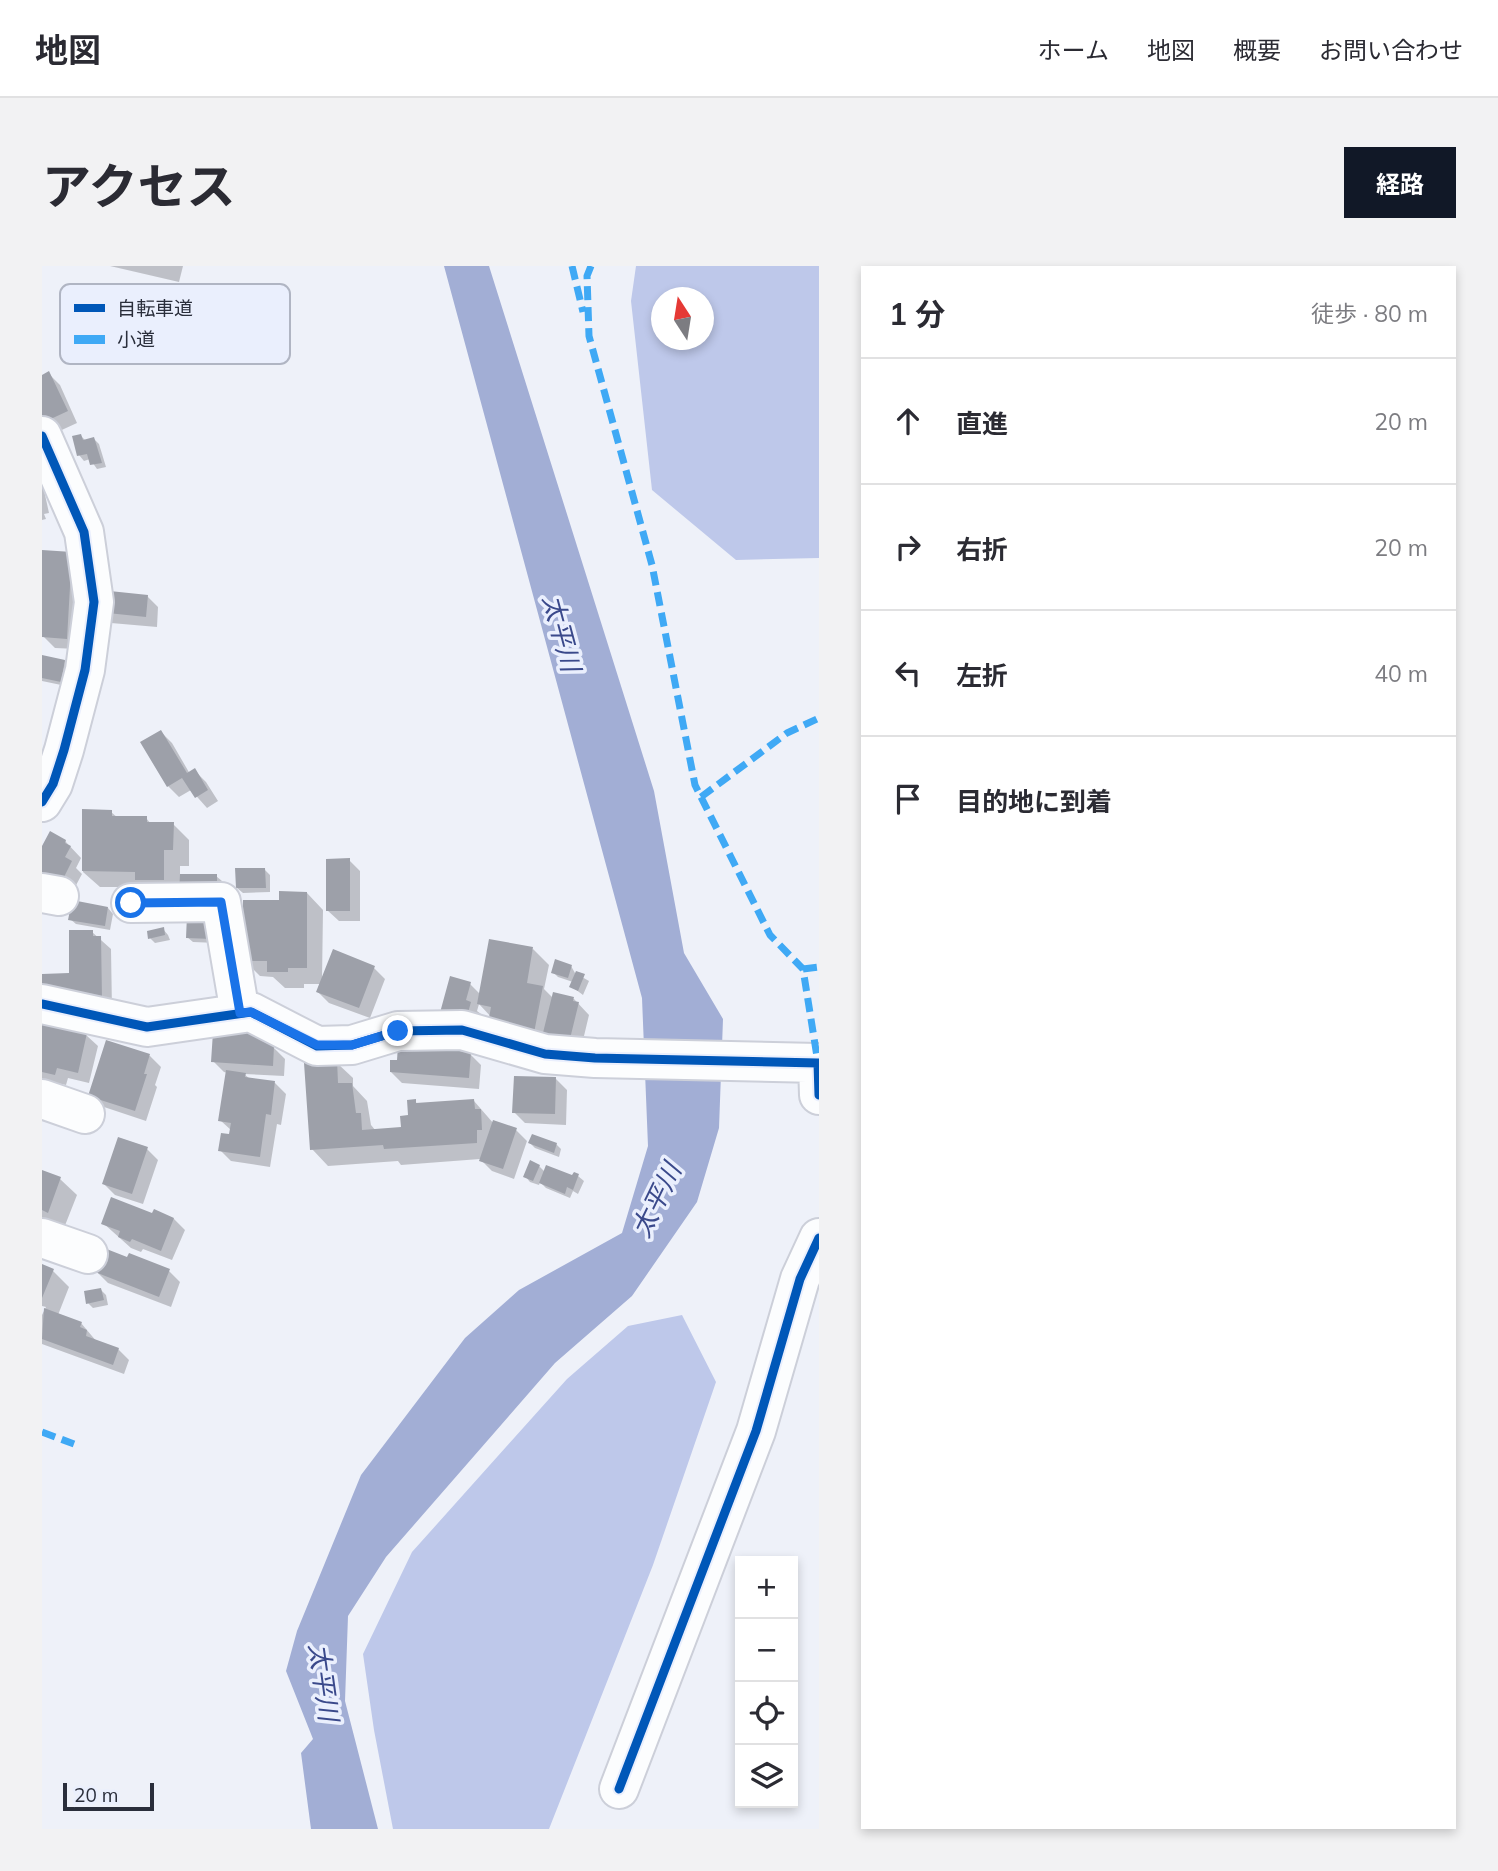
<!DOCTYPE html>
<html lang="ja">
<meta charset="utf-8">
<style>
body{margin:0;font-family:Mulish,"Noto Sans JP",sans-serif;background:#f2f2f3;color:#2b2b33}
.controls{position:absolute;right:21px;bottom:21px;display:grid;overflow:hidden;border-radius:0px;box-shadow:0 4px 10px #0003}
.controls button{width:63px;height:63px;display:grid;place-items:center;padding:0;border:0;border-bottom:2px solid #e1e1e2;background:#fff;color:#2b2b33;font:35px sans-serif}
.compass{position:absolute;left:609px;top:21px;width:63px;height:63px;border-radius:50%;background:#fff;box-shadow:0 4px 10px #0003;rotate:348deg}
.scale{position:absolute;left:21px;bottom:18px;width:91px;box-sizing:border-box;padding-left:7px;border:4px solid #2a2e3b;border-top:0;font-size:19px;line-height:24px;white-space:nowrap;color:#2a2e3b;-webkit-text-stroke:5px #eaeffd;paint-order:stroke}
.stop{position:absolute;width:21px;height:21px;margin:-16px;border:5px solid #1a73e8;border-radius:50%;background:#fff}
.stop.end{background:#1a73e8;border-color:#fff;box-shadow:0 2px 7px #0008}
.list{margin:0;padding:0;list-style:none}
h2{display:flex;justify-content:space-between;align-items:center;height:91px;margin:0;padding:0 28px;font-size:30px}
h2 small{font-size:23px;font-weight:400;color:#7c7c81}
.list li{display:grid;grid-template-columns:46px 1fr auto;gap:21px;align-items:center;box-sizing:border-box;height:126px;padding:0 28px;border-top:2px solid #e1e1e2}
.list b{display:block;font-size:26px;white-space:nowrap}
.list em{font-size:23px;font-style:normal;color:#7c7c81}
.icon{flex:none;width:38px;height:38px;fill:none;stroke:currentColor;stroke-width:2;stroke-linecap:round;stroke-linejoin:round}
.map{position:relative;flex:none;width:777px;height:1563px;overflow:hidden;border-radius:0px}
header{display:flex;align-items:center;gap:42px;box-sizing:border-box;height:98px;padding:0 35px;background:#fff;border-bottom:2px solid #e1e1e2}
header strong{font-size:33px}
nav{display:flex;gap:38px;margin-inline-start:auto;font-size:24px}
.intro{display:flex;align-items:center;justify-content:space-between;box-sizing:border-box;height:168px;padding:0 42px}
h1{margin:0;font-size:49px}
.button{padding:18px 32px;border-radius:0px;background:#111827;color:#fff;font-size:24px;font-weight:700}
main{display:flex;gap:42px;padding:0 42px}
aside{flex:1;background:#fff;border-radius:0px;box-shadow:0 4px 10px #0003}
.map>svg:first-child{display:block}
</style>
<header>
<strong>地図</strong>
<nav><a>ホーム</a><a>地図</a><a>概要</a><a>お問い合わせ</a></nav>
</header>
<div class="intro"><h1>アクセス</h1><a class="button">経路</a></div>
<main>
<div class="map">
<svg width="777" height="1563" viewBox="0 0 777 1563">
<rect width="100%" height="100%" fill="#eef1f9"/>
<!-- forest -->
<path fill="#bec8ea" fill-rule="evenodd" d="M594,0H777V292L694,294L610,224L589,35ZM620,32H662V74H620Z
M640,1049L674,1116L611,1299L507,1563H351L332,1464L321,1388L370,1286L525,1113L586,1060Z"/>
<!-- water -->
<path fill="#a2aed5" d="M402,0H447L612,525L642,687L681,753L677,862L655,936L590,1030L513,1097L344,1291L306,1350L303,1435L336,1563H269L259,1487L271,1473L244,1405L255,1365L319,1209L423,1072L477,1024L580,967L606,880L600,732Z"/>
<!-- shadow -->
<path fill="#0003" d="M68,0H141L137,16Z
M7,108L18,119L35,157L11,168L0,111Z
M39,170L44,175L52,173L57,178L64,201L55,203L48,193L42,195L37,189Z
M0,215L7,247L2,248L4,253L0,254Z
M40,299L35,383L13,382L2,371L0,308Z
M105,330L116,341L115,361L69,357L58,346Z
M0,391L23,395L28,401L24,420L0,415Z
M119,466L130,477L148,508L153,505L164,516L176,535L165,542L149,524L137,531L126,520Z
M42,545L69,546L76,552H104L109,558H131L147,574V600H138V610H174L180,615V634L103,621H58L41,606Z
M23,575L39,592L34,602L40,608L32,623L0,618V583Z
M307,594L318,605V655H297L285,644Z
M222,603L228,609V626L201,627L195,622Z
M265,627L281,644L280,714L332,702L343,713L328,752L287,737L276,726L279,718H262V722H243L231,711L218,710L202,694L239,636Z
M66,642L71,648L68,664L34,658L28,653Z
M146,651L175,677L151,676L145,671Z
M121,663L126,669L128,674L113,677L108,672Z
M50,666L69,683L70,744L0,710L29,709Z
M491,683L507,699L502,723L511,732L532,733L547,749L537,791L465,768L437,738L435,745L439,748L432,771L409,764L428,718L438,728Z
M529,700L533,707L547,715L541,729L529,720L531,716L516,711L511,706Z
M0,759L44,769L56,780L47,817L26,812L24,819L0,814Z
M65,776L108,790L119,801L113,819L115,821L104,855L59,840L48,829Z
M231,781L243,793L242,810L202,808L208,813L233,817L244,828L239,859L235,858L228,901L189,895L178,884L189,870L190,865L178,854L186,807L182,806L171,795Z
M428,788L439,799L437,823L360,817L349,806Z
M294,796L311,812V820L325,835L329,859L334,865L361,863L373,835L376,839L432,835L452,858L474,864L485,875L472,913L450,905L438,893L359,899L356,895L286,900L270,883Z
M514,813L525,824L524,859L483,857L472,846Z
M488,877L514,878L519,883L517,891L493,882Z
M105,883L116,894L101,938L73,929L62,918Z
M497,900L503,906L531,911L536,910L542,915L536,928L531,925L528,932L504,922L498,916L497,919L488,916L483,910Z
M0,906L18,913L35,929L22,962L0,953Z
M113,946L132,953L143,964L130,994L101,983L99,986L89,982L61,957L111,950Z
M88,990L127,1005L138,1016L129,1041L66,1017L55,1006L86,994Z
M0,1000L11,1005L27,1021L16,1049L39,1057L55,1076L76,1083L87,1094L82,1108L0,1078V1049L4,1041L0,1040Z
M59,1024L64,1029L66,1039L51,1042L46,1037Z"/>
<!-- building -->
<path fill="#9da0a9" d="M7,105L26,145L0,157V109Z
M39,168L41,174L52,171L60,197L48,199L45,188L35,190L30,170Z
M0,284L30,286L25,373L0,371Z
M58,324L106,329L104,351L56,346Z
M0,389L23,394L19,416L0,412Z
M119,464L145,507L153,502L166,524L153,532L140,512L125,521L98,476Z
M40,543L70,544V550H105V556H132L131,584H122V614H93V606L40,605Z
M8,565L24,574L23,577L29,580L23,591L30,595L21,613L0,615V580Z
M308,592V645H284V593Z
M193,602H223L224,622H194Z
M138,608H175V629H137Z
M237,625L265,626V702H246V706H225V695H200L201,634H237Z
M30,634L66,641L63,660L26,654Z
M145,649L172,651L171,673L144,672Z
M122,661L123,669L106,673L105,665Z
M27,664H51V670H59L60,734L0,725V708L27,707Z
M447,673L491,681L485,717L501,720L492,767L457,761L458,754L447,752L449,741L435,738Z
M291,683L333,700L317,742L274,726Z
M513,693L530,699L526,712L509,707Z
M534,705L543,708L536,725L527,721Z
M408,710L429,716L424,734L429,736L422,761L396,754Z
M511,726L532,731L531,735L537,736L526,781L499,775Z
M0,757L45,767L36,807L15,802L13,809L0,806Z
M208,765L232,780L231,800L169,796L171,766Z
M64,774L108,788L102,808H105L93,845L46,830Z
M356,780L429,786L427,812L348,806V794H355Z
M295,794L296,817H310L314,847H319L320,864L359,861L358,850L366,849L365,834L374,833V837L432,833L433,843H439L440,864H435V877L342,883L341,879L268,884L262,797Z
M184,804L204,807L203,811L233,815L229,849L224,848L218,891L176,885L179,867L187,868L189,857L176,855Z
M472,810L514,811L513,848L470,847Z
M451,854L475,862L461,903L437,895Z
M490,868L515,877L512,887L486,877Z
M76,871L106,881L90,928L60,918Z
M488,894L498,899L491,915L481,911Z
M504,899L530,909L532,906L537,908L531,924L525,921L523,928L497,917Z
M0,904L19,911L6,947L0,944Z
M69,931L110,947L112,943L132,952L119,985L90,973L88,976L76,971L78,965L59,958Z
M62,982L85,991L87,987L128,1003L117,1031L53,1006Z
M0,998L12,1003L0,1032Z
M59,1022L62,1034L44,1038L42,1025Z
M2,1042L40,1056L38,1061L45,1064L44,1070L77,1082L71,1099L0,1073Z"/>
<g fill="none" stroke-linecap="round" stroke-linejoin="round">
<defs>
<path id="minor" d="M0,170L42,266L52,336L43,404L22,484L11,518L0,536
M0,627L17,630
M89,637L179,636L198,747
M0,738L105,761L209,746L275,780L310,779L356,765L420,764L503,788L553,792L776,797L777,829
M0,833L43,848
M0,972L46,988
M577,1523L714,1165L758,1013L777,972"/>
</defs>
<!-- minor casing -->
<use href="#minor" stroke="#cccfd9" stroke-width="42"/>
<!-- minor -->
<use href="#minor" stroke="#fcfdfe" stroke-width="38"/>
<!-- quiet -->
<path stroke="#3fa9f5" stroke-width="7" stroke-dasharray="14 7" stroke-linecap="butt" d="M530,0L541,46
M549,0L545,10L547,70L610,299L653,519L728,669L761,703L776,797
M659,531L745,467L777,452
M761,703L777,701
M0,1166L32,1178"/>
<defs>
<path id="cycleway" d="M0,170L42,266L52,336L43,404L22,484L11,518L0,536
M0,738L105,761L209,746L275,780L310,779L356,765L420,764L503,788L553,792L776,797L777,829
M577,1523L714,1165L758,1013L777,972"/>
</defs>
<!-- cycleway casing -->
<use href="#cycleway" stroke="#eaeffd" stroke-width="13"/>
<!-- cycleway -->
<use href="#cycleway" stroke="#0057b8" stroke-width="9"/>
</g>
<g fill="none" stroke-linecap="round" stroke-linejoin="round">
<!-- route -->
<path stroke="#1a73e8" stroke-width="9" d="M89,637L179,636L198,747L209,746L275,779H310L356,765"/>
</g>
<g text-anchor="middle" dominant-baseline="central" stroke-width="7" stroke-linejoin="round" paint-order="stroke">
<!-- water labels -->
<g font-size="26" font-style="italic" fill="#3a498b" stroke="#eaeffd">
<text transform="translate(520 367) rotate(75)">太平川</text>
<text transform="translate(614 934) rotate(-64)">太平川</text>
<text transform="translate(282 1416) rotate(82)">太平川</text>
</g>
</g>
<!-- legend -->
<rect x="18" y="18" width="230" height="80" rx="10" fill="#eaeffd" stroke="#b0b5c3" stroke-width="2"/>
<rect x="32" y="38" width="31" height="8" fill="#0057b8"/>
<rect x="32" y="69" width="31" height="9" fill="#3fa9f5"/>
<g font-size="19" fill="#2a2e3b">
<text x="75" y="49">自転車道</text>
<text x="75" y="80">小道</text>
</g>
</svg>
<div class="controls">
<button>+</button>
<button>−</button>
<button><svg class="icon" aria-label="locate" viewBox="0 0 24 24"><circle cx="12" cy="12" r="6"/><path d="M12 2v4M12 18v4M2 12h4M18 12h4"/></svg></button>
<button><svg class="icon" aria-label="layers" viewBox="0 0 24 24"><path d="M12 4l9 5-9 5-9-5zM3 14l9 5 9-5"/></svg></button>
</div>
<svg class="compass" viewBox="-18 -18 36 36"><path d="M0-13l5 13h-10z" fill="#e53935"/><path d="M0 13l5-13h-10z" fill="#7c7c81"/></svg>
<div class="scale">20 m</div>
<div class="stop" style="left:89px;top:637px"></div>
<div class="stop end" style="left:356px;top:765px"></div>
</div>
<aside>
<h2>1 分<small>徒歩 · 80 m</small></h2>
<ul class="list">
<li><svg class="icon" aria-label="ahead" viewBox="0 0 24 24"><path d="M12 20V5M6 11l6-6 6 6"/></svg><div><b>直進</b></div><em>20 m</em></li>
<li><svg class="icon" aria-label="right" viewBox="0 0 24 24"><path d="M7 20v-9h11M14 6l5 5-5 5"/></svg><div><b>右折</b></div><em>20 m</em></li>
<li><svg class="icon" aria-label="left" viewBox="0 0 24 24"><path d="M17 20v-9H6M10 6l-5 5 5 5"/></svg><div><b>左折</b></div><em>40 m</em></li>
<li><svg class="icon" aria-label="arrive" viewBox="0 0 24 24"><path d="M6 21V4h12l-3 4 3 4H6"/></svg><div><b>目的地に到着</b></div></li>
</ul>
</aside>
</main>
